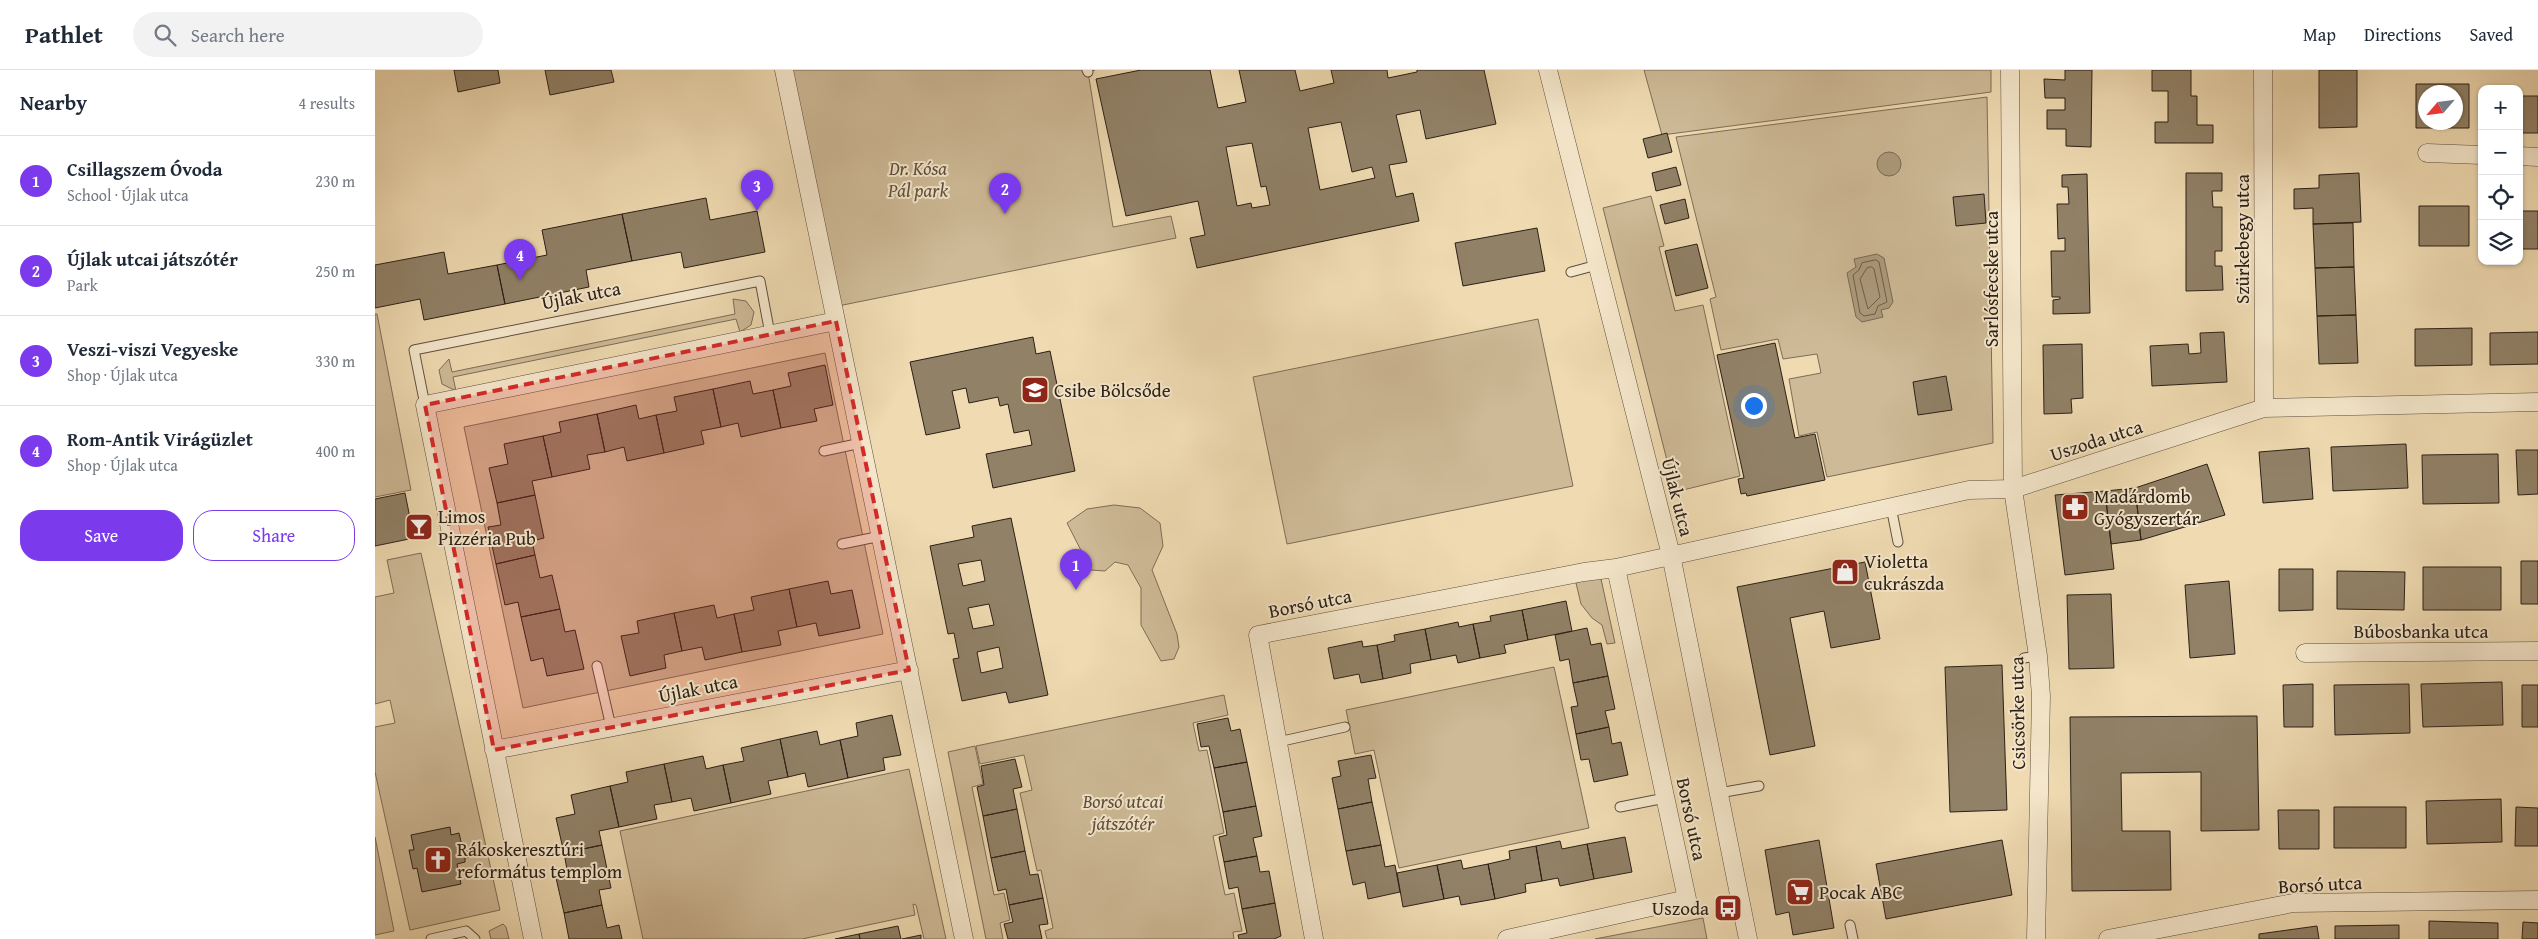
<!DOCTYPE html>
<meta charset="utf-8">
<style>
body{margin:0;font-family:"Gentium Book Plus",serif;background:#f2f2f3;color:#1f2937}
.controls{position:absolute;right:15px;top:15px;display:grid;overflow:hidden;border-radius:10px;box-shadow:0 1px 4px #0004}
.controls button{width:45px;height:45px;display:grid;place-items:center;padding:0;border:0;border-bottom:1px solid #e0e1e3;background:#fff;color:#1f2937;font:25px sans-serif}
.compass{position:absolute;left:2043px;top:15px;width:45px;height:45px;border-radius:50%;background:#fff;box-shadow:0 1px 4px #0004;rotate:242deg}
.you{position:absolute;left:1378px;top:335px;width:18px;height:18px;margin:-12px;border:4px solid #fff;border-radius:50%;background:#1a73e8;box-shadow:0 0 0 8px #1a73e833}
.badge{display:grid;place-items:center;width:32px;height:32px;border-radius:50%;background:#7c3aed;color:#fff;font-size:16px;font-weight:700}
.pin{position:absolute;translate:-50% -41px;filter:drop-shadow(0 1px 2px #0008)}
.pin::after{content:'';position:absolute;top:26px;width:18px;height:15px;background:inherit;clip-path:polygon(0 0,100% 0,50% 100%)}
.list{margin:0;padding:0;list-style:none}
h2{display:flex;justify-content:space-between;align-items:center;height:65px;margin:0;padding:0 20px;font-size:21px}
h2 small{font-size:16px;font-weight:400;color:#747a83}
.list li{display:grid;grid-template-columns:32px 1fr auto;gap:15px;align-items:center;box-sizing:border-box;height:90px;padding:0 20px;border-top:1px solid #e0e1e3}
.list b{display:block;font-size:19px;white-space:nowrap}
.list p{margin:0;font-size:16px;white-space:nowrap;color:#747a83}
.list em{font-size:16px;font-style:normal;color:#747a83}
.actions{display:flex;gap:10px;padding:15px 20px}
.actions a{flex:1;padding:11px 0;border:1px solid #7c3aed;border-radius:20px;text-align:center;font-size:18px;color:#7c3aed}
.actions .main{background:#7c3aed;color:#fff}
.icon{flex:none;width:28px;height:28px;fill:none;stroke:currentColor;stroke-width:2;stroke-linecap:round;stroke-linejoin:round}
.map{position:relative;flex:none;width:2163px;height:869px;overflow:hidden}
header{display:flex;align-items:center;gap:30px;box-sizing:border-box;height:70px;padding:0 25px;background:#fff;border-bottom:1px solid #e0e1e3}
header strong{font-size:24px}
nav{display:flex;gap:28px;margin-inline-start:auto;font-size:18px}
.search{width:350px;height:45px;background:#f2f2f3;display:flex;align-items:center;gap:12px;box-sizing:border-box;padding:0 18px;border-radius:28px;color:#747a83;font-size:19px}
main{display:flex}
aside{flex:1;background:#fff}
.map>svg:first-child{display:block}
</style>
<header>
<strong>Pathlet</strong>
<div class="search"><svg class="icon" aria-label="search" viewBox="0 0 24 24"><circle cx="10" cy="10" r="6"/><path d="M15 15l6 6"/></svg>Search here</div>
<nav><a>Map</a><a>Directions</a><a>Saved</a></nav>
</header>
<main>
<aside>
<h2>Nearby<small>4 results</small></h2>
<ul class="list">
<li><span class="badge">1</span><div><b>Csillagszem Óvoda</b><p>School · Újlak utca</p></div><em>230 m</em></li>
<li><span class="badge">2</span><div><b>Újlak utcai játszótér</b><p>Park</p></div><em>250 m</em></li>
<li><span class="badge">3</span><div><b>Veszi-viszi Vegyeske</b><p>Shop · Újlak utca</p></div><em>330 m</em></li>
<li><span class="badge">4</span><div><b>Rom-Antik Virágüzlet</b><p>Shop · Újlak utca</p></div><em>400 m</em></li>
</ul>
<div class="actions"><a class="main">Save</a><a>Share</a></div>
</aside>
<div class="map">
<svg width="2163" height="869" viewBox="0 0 2163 869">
<rect width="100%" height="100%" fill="#efdab1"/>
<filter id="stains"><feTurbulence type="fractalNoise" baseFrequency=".004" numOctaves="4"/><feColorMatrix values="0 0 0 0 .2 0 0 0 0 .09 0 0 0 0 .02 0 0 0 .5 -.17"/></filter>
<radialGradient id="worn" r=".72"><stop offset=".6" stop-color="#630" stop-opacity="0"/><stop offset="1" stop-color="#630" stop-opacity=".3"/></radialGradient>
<!-- green -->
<path fill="#ceba97" stroke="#7d6d57" d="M409,0H720L713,2L738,157L796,146L801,168L458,237Z
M1269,0H1616V22L1287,65Z
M1612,27L1618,373L1452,407L1442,362L1424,366L1414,309L1446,303L1442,284L1408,289L1403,269L1346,280L1335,229L1341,227L1301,67Z
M1276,126L1289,176L1284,177L1300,241L1328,235L1365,406L1300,422L1228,138Z
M358,229L371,231L379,242L376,255L365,262L361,249L78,307L81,321L67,314L64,300L74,289L77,302L360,244Z
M0,244H2L36,420L0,427Z
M1163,249L1198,416L912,474L878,307Z
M450,283L508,564L148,638L89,357Z
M739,435L765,438L785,453L788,476L777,500L802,564L804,577L799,589L786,591L766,555V518L753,495L740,492L730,501L716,500L692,453L712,439Z
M46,483L125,840L35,860L0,702V657L20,653L15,630L0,634V527L19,523L12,490Z
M1216,506L1226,509L1240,573L1232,574L1227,555L1217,548L1206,534L1201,513Z
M1179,597L1214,758L1024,798L999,680L980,684L971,640Z
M849,625L853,645L818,653L824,681L832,680L849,763L838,766L850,825L859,823L867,861L858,862L859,869H672L670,861L678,858L666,800L662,801L645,723L657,720L649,685L605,694L601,676Z
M600,676L608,714L597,717L619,825L629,823L635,850L625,853L628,869H611L573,682Z
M534,699L571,869H549L541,835L538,834L540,845L427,869H268L245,761Z
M0,767L19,861L0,865Z
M1328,848L1332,869H1220Z
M128,854L131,857L134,869H116L114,861Z"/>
<!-- water -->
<path fill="#ad9b7d" stroke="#796a54" d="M1502 94a12 12 0 1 1 24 0a12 12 0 1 1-24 0Z
M1502,184L1509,188L1518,232L1514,238L1506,240L1508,247L1487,252L1481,247L1472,203L1481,197L1479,189Z"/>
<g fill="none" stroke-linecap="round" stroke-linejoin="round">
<!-- shore -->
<path stroke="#6c5e4a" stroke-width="1" d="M1501,190L1504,192L1512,232L1503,236L1500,244L1489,246L1485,243L1478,205L1484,200L1487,193Z
M1497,197L1499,199L1505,227L1493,239L1485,209L1492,198Z"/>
</g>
<!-- building -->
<path fill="#918167" stroke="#2c2017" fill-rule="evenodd" d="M79,0H123L125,13L83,22Z
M170,0H236L239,12L175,25Z
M766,0H835L843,38L871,32L864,0H920L925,21L959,13L956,0H1012L1013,8L1042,2V0H1109L1121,54L1051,69L1045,40L1021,45L1032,92L1014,95L1021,127L1038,123L1044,151L822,198L815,168L830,165L823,131L751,146L721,9ZM966,52L977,102L997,97L1000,108L945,120L933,58ZM877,73L886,117L891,116L895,135L877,138L876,133L862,136L851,77Z
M1690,0H1717L1716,77L1691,76V59H1672V40H1690V28H1670L1669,9L1690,10Z
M1777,0H1816V26H1822V55H1838V73H1780V52H1793V21H1777Z
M1944,0H1982V57L1944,58Z
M2041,14H2094V58H2041ZM2050,22H2080V52H2050Z
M2144,26H2163V63H2144Z
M1292,63L1297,82L1273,88L1268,69Z
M1301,97L1306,115L1281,121L1277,103Z
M1811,103H1847V121H1837L1838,137H1847V181H1840V196H1847L1848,220L1811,221Z
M1984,103L1986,152L1938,154V138L1919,139V119L1944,118V105Z
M1712,104L1715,243L1678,244V230L1685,229V227H1677L1676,181H1690V168L1683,169L1682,134H1694L1693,117H1687V105Z
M1609,124L1611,153L1581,156L1578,127Z
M331,128L335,150L382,141L390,182L309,198L306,182L257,191L247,144Z
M1310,129L1314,148L1290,154L1285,135Z
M2044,136H2094V176H2044Z
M2144,141H2163V179H2144Z
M247,144L257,191L211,200L214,217L130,234L122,195L172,185L167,160Z
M1978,153L1979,197L1940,198L1938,154Z
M1162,158L1170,201L1088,216L1080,173Z
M1322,174L1333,218L1301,226L1290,181Z
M69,182L73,204L122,195L130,234L49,250L45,229L0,238V195Z
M1979,197L1981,245L1942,246L1940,198Z
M1981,245L1983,293L1944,294L1942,246Z
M2097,258V295L2040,296V259Z
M1849,262L1852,312L1777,316L1775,276L1813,274L1814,284L1826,283L1825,263Z
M2163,262V294L2115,295V263Z
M658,267L661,284L675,281L700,401L618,418L611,384L657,375L654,360L639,363L633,334L625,336L623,327L594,333L591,318L577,321L585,358L551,365L535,292Z
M1400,273L1420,368L1440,364L1450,410L1372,426L1371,423L1366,424L1363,409L1369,408L1342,285Z
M1707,274L1708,328L1696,329L1697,343L1669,344L1668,275Z
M450,295L458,335L439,339L442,351L406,358L398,320L416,316L413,303Z
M1571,306L1577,340L1543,345L1538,312Z
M375,311L378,324L398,320L406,358L366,367L363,353L346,357L338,319Z
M338,319L346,357L326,361L329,374L289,383L281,345L302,341L299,327Z
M261,335L264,349L281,345L289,383L252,391L249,377L230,382L222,344Z
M222,344L230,382L212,385L215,399L177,407L168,366L186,362L184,352Z
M168,366L177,407L157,411L160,425L122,433L114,398L133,394L129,374Z
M2031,374L2033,418L1958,421L1956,377Z
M1934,378L1938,429L1888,433L1884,382Z
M2141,380H2163V424L2143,425Z
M2123,384L2124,433L2048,434L2047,385Z
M1832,394L1850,445L1766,470L1760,418Z
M1760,418L1766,470L1736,474L1730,421Z
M1730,421L1739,499L1690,505L1680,425Z
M30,423L39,468L0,476V429Z
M160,425L169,468L157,471L160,485L121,494L113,457L126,455L122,433Z
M636,448L673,625L634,633L631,622L587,631L578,589L584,588L579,563L573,564L555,476L599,467L597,456ZM606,490L610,511L588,516L583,494ZM614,534L619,555L598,559L593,538ZM624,577L628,598L606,603L602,582Z
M160,485L165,508L177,505L185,539L146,547L143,532L130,535L121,494Z
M2146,491H2163V534H2146Z
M1490,492L1505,569L1456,578L1449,541L1415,548L1440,676L1395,685L1362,517Z
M2048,497H2126V540H2048Z
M1904,499H1938V540L1904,541Z
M1962,501L2030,502L2029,540L1962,539Z
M453,511L456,524L477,520L485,558L444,566L441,553L422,557L414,519Z
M1854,511L1860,584L1815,588L1810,515Z
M414,519L422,557L403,561L406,575L367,582L359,544L379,540L376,527Z
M1736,524L1739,598L1694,599L1692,525Z
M1191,531L1197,561L1153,570L1147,540Z
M339,535L342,548L359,544L367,582L330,590L327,577L307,581L299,543Z
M185,539L190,562L200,560L209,599L172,606L168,588L156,591L146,547Z
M1147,540L1153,570L1129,575L1131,583L1105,588L1098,554L1116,551L1115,546Z
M299,543L307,581L289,585L291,598L255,606L246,566L264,563L262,551Z
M1083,552L1084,557L1098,554L1105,588L1083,593L1081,585L1056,590L1050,559Z
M1212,558L1216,575L1226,573L1233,606L1198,613L1194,589L1185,591L1180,565Z
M1050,559L1056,590L1035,594L1036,603L1008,609L1002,575L1020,571L1019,565Z
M987,571L988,577L1002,575L1008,609L986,613L984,604L959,609L953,578Z
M1627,595L1632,740L1575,742L1570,597Z
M1233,606L1240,639L1230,641L1234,657L1201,664L1196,637L1203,636L1198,613Z
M2127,612L2128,655L2048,657L2046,614Z
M1938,614V657H1909L1908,615Z
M2034,614L2035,663L1960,665L1959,615Z
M2147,615H2163V657H2147Z
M517,645L526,685L508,688L510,700L473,708L465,670L483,666L481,653Z
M1882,646L1884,760L1826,761V702L1746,703L1747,761H1795L1796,820L1697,821L1695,647Z
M853,648L856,661L865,659L872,692L839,698L834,676L826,677L822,654Z
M1234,657L1237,674L1246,672L1253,705L1219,712L1214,689L1206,690L1201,664Z
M442,661L445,675L465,670L473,708L433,717L430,703L413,707L405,669Z
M405,669L413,707L393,711L396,724L356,733L348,695L369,691L366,678Z
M996,685L1001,708L993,709L997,732L963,739L957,708L966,706L963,691Z
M328,686L331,699L348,695L356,733L319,741L316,728L297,732L289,694Z
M640,689L647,717L638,719L642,739L608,746L602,717L609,715L606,696Z
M872,692L881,736L848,742L839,698Z
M289,694L297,732L279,735L282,749L244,757L235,716L253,712L251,702Z
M235,716L244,757L224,761L227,775L189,783L181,748L200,744L196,725Z
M2126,729L2127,772L2052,774L2051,731Z
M997,732L1006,775L971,781L963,739Z
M881,736L887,766L878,768L882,786L849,792L844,767L852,765L848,742Z
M1959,737H2031V778H1959Z
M2141,737L2163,738V776H2140Z
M642,739L650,781L616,788L608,746Z
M1903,740H1944V779H1904Z
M75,757L76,765L84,763L87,776L91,775L94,787L90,788V792L82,794L86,814L47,822L42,798L38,799L34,780H39L36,765Z
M1250,767L1257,802L1219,809L1212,774Z
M1444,770L1459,858L1418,865L1414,842L1401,845L1390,780Z
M1627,770L1637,825L1511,849L1501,794Z
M1185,771L1187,779L1212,774L1219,809L1185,816L1183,808L1167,811L1161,776Z
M227,775L236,818L224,820L227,835L189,843L181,808L193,805L189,783Z
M1006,775L1010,797L1020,795L1025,822L993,829L990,812L978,815L971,781Z
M1161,776L1167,811L1150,814L1151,822L1120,829L1113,794L1135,789L1134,781Z
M650,781L655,805L663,804L668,828L634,835L631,819L623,821L616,788Z
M882,786L885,802L894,801L900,833L867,839L863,817L854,819L849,792Z
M1086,790L1088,799L1113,794L1120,829L1086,835L1084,826L1069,829L1062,795Z
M1062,795L1069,829L1028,837L1022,803Z
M668,828L673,854L664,855L667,869H633L629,854L638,852L634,835Z
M900,833L906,866L899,869H864L863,865L872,863L867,839Z
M227,835L232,858L244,855L247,869H194L189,843Z
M2054,851L2123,853V869H2054Z
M2148,852L2163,853V869H2147Z
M2024,855V869H1960V856Z
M523,856L526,869H485L484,864Z
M1942,856L1944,869H1884V864Z
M484,864L485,869H460Z
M546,865V869H527Z"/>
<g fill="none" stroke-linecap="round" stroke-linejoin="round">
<defs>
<path id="service" d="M712,0L713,2
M1196,202L1222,195
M50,335L39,280L385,211L395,264
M449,381L486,373
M1516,437L1523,472
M467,474L506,466
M1649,588L1663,586
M222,596L236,657
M903,672L970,657
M1344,723L1384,716
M1245,737L1290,728
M1475,855L1478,869
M56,869L91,861L100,869"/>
<path id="minor" d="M409,0L589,869
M1173,0L1296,485L1373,869
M1635,0L1638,419L1663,586L1666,626L1661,869
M1888,0L1889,338
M2052,83L2107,85
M2144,86L2163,87
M1930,583L2163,581
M119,680L534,600
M158,869L50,335L461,251
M939,869L883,565L1209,502L1241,498L1594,420L1638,419L1889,338L2163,332
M1132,869L1312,829L1241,498
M1733,869L1918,833L2163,830"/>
</defs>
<!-- service casing -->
<use href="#service" stroke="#5d4e3e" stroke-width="11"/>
<!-- minor casing -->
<use href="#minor" stroke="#5d4e3e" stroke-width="19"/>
<!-- service -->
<use href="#service" stroke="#f5e7cc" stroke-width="9"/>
<!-- minor -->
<use href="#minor" stroke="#f5e7cc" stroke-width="18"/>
</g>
<!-- marked area -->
<path fill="#d62828" fill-opacity="0.2" stroke="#d62828" stroke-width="4" stroke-dasharray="10 6" stroke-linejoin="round" d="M461,251L534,600L119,680L50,335Z"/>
<!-- icons -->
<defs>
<symbol id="school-square" viewBox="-11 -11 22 22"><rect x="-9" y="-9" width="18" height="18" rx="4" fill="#8f2418" stroke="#f5e7cc"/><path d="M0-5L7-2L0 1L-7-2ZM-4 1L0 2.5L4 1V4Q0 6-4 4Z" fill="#fff"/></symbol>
<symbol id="pharmacy-square" viewBox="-11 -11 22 22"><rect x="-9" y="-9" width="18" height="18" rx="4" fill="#8f2418" stroke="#f5e7cc"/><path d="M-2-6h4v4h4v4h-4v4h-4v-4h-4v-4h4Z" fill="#fff"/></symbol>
<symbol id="bar-square" viewBox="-11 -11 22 22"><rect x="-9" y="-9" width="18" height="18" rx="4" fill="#8f2418" stroke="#f5e7cc"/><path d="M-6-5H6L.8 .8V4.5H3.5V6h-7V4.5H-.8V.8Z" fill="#fff"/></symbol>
<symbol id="shop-square" viewBox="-11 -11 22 22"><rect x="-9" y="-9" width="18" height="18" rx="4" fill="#8f2418" stroke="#f5e7cc"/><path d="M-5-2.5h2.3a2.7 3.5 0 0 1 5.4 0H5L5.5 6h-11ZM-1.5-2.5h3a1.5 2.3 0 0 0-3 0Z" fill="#fff"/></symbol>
<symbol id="church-square" viewBox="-11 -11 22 22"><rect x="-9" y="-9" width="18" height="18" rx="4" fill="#8f2418" stroke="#f5e7cc"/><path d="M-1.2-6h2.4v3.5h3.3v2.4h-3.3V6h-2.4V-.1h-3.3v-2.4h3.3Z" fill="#fff"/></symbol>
<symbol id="supermarket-square" viewBox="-11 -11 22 22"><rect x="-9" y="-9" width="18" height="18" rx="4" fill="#8f2418" stroke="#f5e7cc"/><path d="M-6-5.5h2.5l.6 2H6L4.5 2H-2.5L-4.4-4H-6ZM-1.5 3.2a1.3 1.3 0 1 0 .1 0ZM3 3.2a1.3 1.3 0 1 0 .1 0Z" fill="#fff"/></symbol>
<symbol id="bus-square" viewBox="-11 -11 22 22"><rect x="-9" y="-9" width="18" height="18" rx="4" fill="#8f2418" stroke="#f5e7cc"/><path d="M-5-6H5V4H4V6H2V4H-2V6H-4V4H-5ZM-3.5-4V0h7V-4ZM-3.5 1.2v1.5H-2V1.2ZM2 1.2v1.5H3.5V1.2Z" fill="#fff"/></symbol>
</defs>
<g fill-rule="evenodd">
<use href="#school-square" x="644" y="304" width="32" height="32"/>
<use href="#pharmacy-square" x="1684" y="421" width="32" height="32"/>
<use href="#bar-square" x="28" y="441" width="32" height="32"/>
<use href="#shop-square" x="1454" y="486" width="32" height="32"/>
<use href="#church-square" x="47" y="774" width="32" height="32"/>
<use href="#supermarket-square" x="1409" y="806" width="32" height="32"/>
<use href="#bus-square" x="1337" y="822" width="32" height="32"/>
</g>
<g text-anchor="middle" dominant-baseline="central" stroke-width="4" stroke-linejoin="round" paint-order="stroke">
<!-- park labels -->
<g font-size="19" font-style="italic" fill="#5d4e3d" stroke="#f5e7cc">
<text x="543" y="98">Dr. Kósa<tspan x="543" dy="22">Pál park</tspan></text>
<text x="748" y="731">Borsó utcai<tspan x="748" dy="22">játszótér</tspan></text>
</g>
<!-- street labels -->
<g font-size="19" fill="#2c2017" stroke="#f5e7cc">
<text transform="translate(1867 169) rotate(-90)">Szürkebegy utca</text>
<text transform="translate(1616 209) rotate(-90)">Sarlósfecske utca</text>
<text transform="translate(206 225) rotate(-11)">Újlak utca</text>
<text transform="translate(1721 370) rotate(-18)">Uszoda utca</text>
<text transform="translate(1303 427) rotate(76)">Újlak utca</text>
<text transform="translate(935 533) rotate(-11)">Borsó utca</text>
<text x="2046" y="561">Búbosbanka utca</text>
<text transform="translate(323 618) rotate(-11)">Újlak utca</text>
<text transform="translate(1642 643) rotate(-91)">Csicsörke utca</text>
<text transform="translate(1317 749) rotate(78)">Borsó utca</text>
<text transform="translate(1945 814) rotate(-3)">Borsó utca</text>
</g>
<!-- poi labels -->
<g font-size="19" fill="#2c2017" stroke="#f5e7cc" text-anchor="start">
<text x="679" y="320">Csibe Bölcsőde</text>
<text x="1719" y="426">Madárdomb<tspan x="1719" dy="22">Gyógyszertár</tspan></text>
<text x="63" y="446">Limos<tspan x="63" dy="22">Pizzéria Pub</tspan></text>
<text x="1489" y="491">Violetta<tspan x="1489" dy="22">cukrászda</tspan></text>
<text x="82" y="779">Rákoskeresztúri<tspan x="82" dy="22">református templom</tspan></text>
<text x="1444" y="822">Pocak ABC</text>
<text x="1334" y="838" text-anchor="end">Uszoda</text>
</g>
</g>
<rect width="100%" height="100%" filter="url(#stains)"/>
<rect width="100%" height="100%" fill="url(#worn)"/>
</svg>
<div class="controls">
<button>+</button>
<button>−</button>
<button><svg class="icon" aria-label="locate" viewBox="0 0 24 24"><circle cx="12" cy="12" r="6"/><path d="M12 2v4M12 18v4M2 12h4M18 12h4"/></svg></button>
<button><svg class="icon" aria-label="layers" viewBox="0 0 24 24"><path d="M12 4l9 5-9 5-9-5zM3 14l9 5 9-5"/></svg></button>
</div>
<svg class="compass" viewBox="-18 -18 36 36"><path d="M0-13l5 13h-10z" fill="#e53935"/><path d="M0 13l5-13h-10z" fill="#747a83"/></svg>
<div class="you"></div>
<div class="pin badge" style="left:701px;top:520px">1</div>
<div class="pin badge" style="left:630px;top:144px">2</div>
<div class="pin badge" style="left:382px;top:141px">3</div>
<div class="pin badge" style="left:145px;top:210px">4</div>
</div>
</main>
